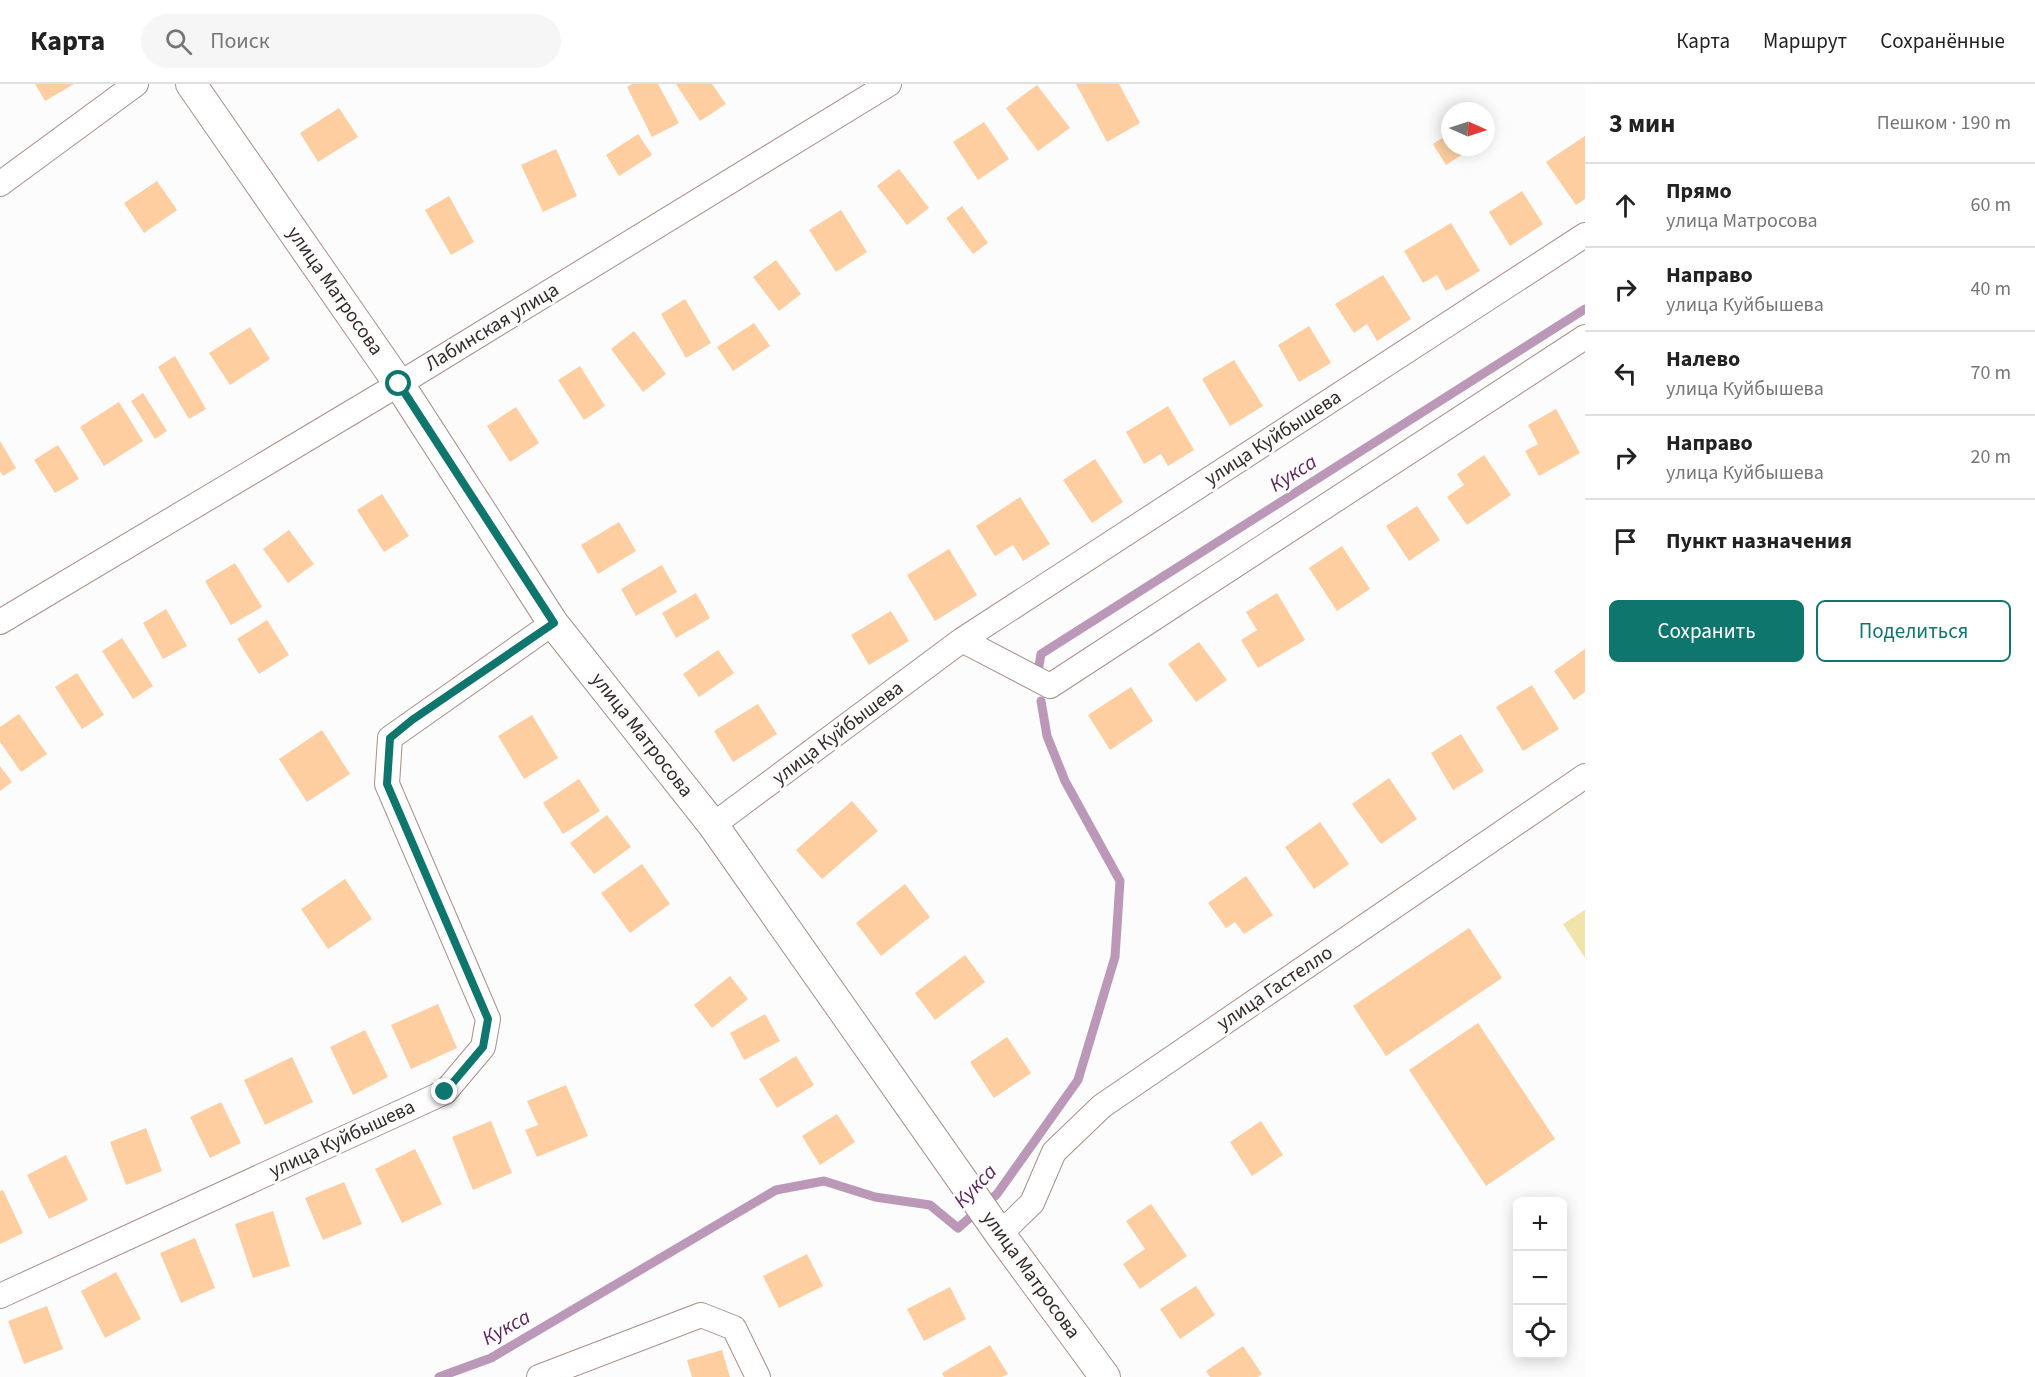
<!DOCTYPE html>
<html lang="ru">
<meta charset="utf-8">
<style>
body{margin:0;font-family:"Source Sans 3",sans-serif;background:#f6f6f6;color:#222}
.controls{position:absolute;right:18px;bottom:18px;display:grid;overflow:hidden;border-radius:9px;box-shadow:0 3px 15px #0003}
.controls button{width:54px;height:54px;display:grid;place-items:center;padding:0;border:0;border-bottom:2px solid #e0e0e0;background:#fff;color:#222;font:30px sans-serif}
.compass{position:absolute;left:1441px;top:18px;width:54px;height:54px;border-radius:50%;background:#fff;box-shadow:0 3px 15px #0003;rotate:93deg}
.stop{position:absolute;width:18px;height:18px;margin:-14px;border:4px solid #0f766e;border-radius:50%;background:#fff}
.stop.end{background:#0f766e;border-color:#fff;box-shadow:0 2px 6px #0008}
.list{margin:0;padding:0;list-style:none}
h2{display:flex;justify-content:space-between;align-items:center;height:78px;margin:0;padding:0 24px;font-size:26px}
h2 small{font-size:20px;font-weight:400;color:#767676}
.list li{display:grid;grid-template-columns:39px 1fr auto;gap:18px;align-items:center;box-sizing:border-box;height:84px;padding:0 24px;border-top:2px solid #e0e0e0}
.list b{display:block;font-size:22px;white-space:nowrap}
.list p{margin:0;font-size:20px;white-space:nowrap;color:#767676}
.list em{font-size:20px;font-style:normal;color:#767676}
.actions{display:flex;gap:12px;padding:18px 24px}
.actions a{flex:1;padding:14px 0;border:2px solid #0f766e;border-radius:9px;text-align:center;font-size:21px;color:#0f766e}
.actions .main{background:#0f766e;color:#fff}
.icon{flex:none;width:33px;height:33px;fill:none;stroke:currentColor;stroke-width:2;stroke-linecap:round;stroke-linejoin:round}
.map{position:relative;flex:none;width:1585px;height:1293px;overflow:hidden}
header{display:flex;align-items:center;gap:36px;box-sizing:border-box;height:84px;padding:0 30px;background:#fff;border-bottom:2px solid #e0e0e0}
header strong{font-size:28px}
nav{display:flex;gap:33px;margin-inline-start:auto;font-size:21px}
.search{width:420px;height:54px;background:#f6f6f6;display:flex;align-items:center;gap:15px;box-sizing:border-box;padding:0 21px;border-radius:33px;color:#767676;font-size:22px}
main{display:flex}
aside{flex:1;background:#fff}
.map>svg:first-child{display:block}
</style>
<header>
<strong>Карта</strong>
<div class="search"><svg class="icon" aria-label="search" viewBox="0 0 24 24"><circle cx="10" cy="10" r="6"/><path d="M15 15l6 6"/></svg>Поиск</div>
<nav><a>Карта</a><a>Маршрут</a><a>Сохранённые</a></nav>
</header>
<main>
<div class="map">
<svg width="1585" height="1293" viewBox="0 0 1585 1293">
<rect width="100%" height="100%" fill="#fcfcfc"/>
<!-- green -->
<path fill="#f0e4a8" d="M1585,826V874L1563,840Z"/>
<g fill="none" stroke-linecap="round" stroke-linejoin="round">
<!-- stream -->
<path stroke="#bc98b8" stroke-width="9" d="M1037,594L1041,570L1585,225
M439,1293L491,1274L776,1106L824,1097L875,1113L930,1121L958,1144L997,1110L1078,996L1115,873L1120,797L1065,697L1047,652L1041,617"/>
</g>
<!-- building -->
<path fill="#fecea0" d="M35,0H74L45,17Z
M632,0H658L679,39L652,53L627,3Z
M676,0H712L726,20L700,37Z
M1076,0H1119L1140,39L1107,58Z
M1037,1L1070,44L1038,67L1006,24Z
M339,24L358,53L318,78L300,49Z
M984,38L1009,75L978,96L953,58Z
M1450,49V63H1474L1446,81L1433,60Z
M638,50L652,71L619,92L606,71Z
M1585,52V115L1576,121L1546,78Z
M556,65L577,112L543,128L521,81Z
M899,85L929,124L907,141L877,102Z
M157,97L177,126L144,149L124,119Z
M1522,107L1543,140L1510,162L1489,128Z
M449,112L474,158L451,171L425,126Z
M962,122L988,159L973,170L946,134Z
M841,126L867,168L836,188L809,146Z
M1451,139L1480,187L1446,207L1437,191L1423,199L1404,167Z
M776,176L801,210L779,227L753,193Z
M1383,191L1411,235L1377,257L1367,240L1354,249L1335,220Z
M685,215L711,259L686,274L661,230Z
M754,239L770,262L733,287L717,263Z
M1309,242L1331,279L1299,298L1278,261Z
M250,243L270,275L230,301L209,269Z
M634,247L666,290L643,308L611,265Z
M175,272L206,325L189,335L158,283Z
M1234,276L1263,322L1230,342L1202,295Z
M580,282L605,322L584,336L558,296Z
M143,309L167,347L155,355L131,317Z
M119,318L143,357L104,382L80,343Z
M1168,322L1194,366L1168,382L1161,370L1144,380L1126,348Z
M516,323L539,359L510,378L487,342Z
M1556,325L1580,369L1539,392L1525,367L1538,360L1528,341Z
M0,357L16,384L3,392L0,387Z
M58,361L79,395L55,409L34,376Z
M1484,371L1511,411L1467,441L1447,413L1464,401L1457,390Z
M1095,375L1123,418L1092,439L1063,396Z
M382,410L409,452L384,468L357,426Z
M1020,413L1050,460L1023,477L1013,461L995,472L976,442Z
M1417,422L1440,456L1409,477L1386,442Z
M619,438L636,467L598,490L581,461Z
M289,446L314,480L288,499L263,465Z
M1342,462L1370,505L1337,527L1309,484Z
M949,465L977,511L935,537L907,491Z
M235,479L262,523L231,541L205,497Z
M662,481L677,508L636,532L621,505Z
M696,509L710,534L676,554L662,529Z
M1277,509L1305,556L1258,584L1241,556L1257,546L1246,528Z
M166,525L187,562L163,575L143,539Z
M891,527L909,557L869,581L851,551Z
M267,536L289,571L259,590L237,555Z
M122,554L153,602L133,615L102,567Z
M1199,558L1227,596L1196,618L1168,580Z
M1585,565V608L1574,616L1554,587Z
M718,566L734,589L699,613L683,590Z
M77,589L104,631L82,645L55,603Z
M1532,601L1559,645L1523,667L1496,623Z
M1131,603L1153,637L1110,666L1088,631Z
M758,620L777,650L733,678L714,647Z
M19,630L47,670L21,688L0,658V643Z
M532,631L558,674L524,695L498,652Z
M322,646L350,690L307,718L279,675Z
M1461,650L1484,687L1453,706L1431,669Z
M0,682L12,698L0,707Z
M1389,694L1417,735L1381,760L1352,720Z
M579,695L600,727L563,750L543,719Z
M852,717L878,747L822,795L796,766Z
M607,731L631,763L594,790L570,759Z
M1320,738L1349,780L1314,805L1285,763Z
M642,780L670,820L630,849L601,809Z
M1246,792L1273,831L1244,850L1235,838L1226,844L1208,819Z
M345,795L372,835L328,865L301,825Z
M905,800L930,833L881,872L856,839Z
M1469,844L1502,894L1386,972L1353,922Z
M965,871L985,898L935,936L915,909Z
M730,892L748,915L712,944L694,921Z
M438,920L457,964L411,985L391,941Z
M765,930L780,957L744,976L730,949Z
M1478,939L1555,1055L1486,1102L1409,986Z
M365,946L388,993L353,1011L330,963Z
M1007,953L1031,989L994,1014L970,978Z
M796,972L814,1001L777,1024L759,995Z
M292,973L313,1018L265,1041L244,996Z
M566,1001L588,1052L537,1073L525,1046L538,1041L527,1017Z
M221,1018L241,1059L210,1074L190,1033Z
M837,1030L855,1058L820,1081L802,1052Z
M491,1037L512,1089L473,1106L452,1053Z
M1261,1037L1283,1071L1252,1092L1230,1058Z
M146,1044L162,1087L126,1101L110,1058Z
M415,1065L442,1120L402,1139L375,1085Z
M66,1071L88,1116L49,1135L27,1091Z
M344,1098L362,1140L323,1156L305,1114Z
M3,1106L23,1149L0,1160V1107Z
M1151,1120L1187,1172L1140,1205L1123,1180L1145,1165L1126,1137Z
M273,1127L290,1182L253,1194L235,1140Z
M195,1154L215,1204L181,1219L160,1169Z
M807,1170L823,1202L779,1224L763,1192Z
M116,1188L141,1235L105,1254L81,1207Z
M1196,1202L1215,1231L1180,1255L1160,1225Z
M950,1203L966,1235L924,1257L907,1225Z
M47,1222L63,1265L24,1280L8,1237Z
M990,1261L1008,1290L1002,1293H944L942,1289Z
M1243,1262L1262,1290L1258,1293H1210L1206,1287Z
M722,1266L730,1293H692L687,1276Z"/>
<g fill="none" stroke-linecap="round" stroke-linejoin="round">
<defs>
<path id="minor" d="M0,100L136,0
M0,538L399,300L889,0
M962,556L1050,602L1585,253
M713,741L962,556L1585,151
M1000,1150L1032,1119L1054,1068L1102,1022L1585,692
M0,1212L445,1008L483,963L488,935L387,700L390,654L553,539
M539,1293L701,1231L734,1244L758,1293"/>
<path id="tertiary" d="M191,0L399,300L553,539L713,741L1000,1150L1105,1293"/>
</defs>
<!-- minor casing -->
<use href="#minor" stroke="#a88f89" stroke-width="26"/>
<!-- tertiary casing -->
<use href="#tertiary" stroke="#a88f89" stroke-width="32"/>
<!-- minor -->
<use href="#minor" stroke="#fff" stroke-width="24"/>
<!-- tertiary -->
<use href="#tertiary" stroke="#fff" stroke-width="30"/>
</g>
<g fill="none" stroke-linecap="round" stroke-linejoin="round">
<!-- route -->
<path stroke="#0f766e" stroke-width="8" d="M399,300L554,539L412,636L390,654L387,700L488,935L483,963L445,1008"/>
</g>
<g text-anchor="middle" dominant-baseline="central" stroke-width="6" stroke-linejoin="round" paint-order="stroke">
<!-- street labels -->
<g font-size="20" fill="#352b28" stroke="#fcfcfc">
<text transform="translate(335 207) rotate(55)">улица Матросова</text>
<text transform="translate(492 243) rotate(-31)">Лабинская улица</text>
<text transform="translate(1273 354) rotate(-33)">улица Куйбышева</text>
<text transform="translate(838 649) rotate(-37)">улица Куйбышева</text>
<text transform="translate(642 651) rotate(52)">улица Матросова</text>
<text transform="translate(1275 904) rotate(-34)">улица Гастелло</text>
<text transform="translate(342 1055) rotate(-25)">улица Куйбышева</text>
<text transform="translate(1031 1191) rotate(54)">улица Матросова</text>
</g>
<!-- water labels -->
<g font-size="21" font-style="italic" fill="#5d265e" stroke="#fcfcfc">
<text transform="translate(1293 389) rotate(-32)">Кукса</text>
<text transform="translate(975 1102) rotate(-46)">Кукса</text>
<text transform="translate(506 1243) rotate(-29)">Кукса</text>
</g>
</g>
</svg>
<div class="controls">
<button>+</button>
<button>−</button>
<button><svg class="icon" aria-label="locate" viewBox="0 0 24 24"><circle cx="12" cy="12" r="6"/><path d="M12 2v4M12 18v4M2 12h4M18 12h4"/></svg></button>
</div>
<svg class="compass" viewBox="-18 -18 36 36"><path d="M0-13l5 13h-10z" fill="#e53935"/><path d="M0 13l5-13h-10z" fill="#767676"/></svg>
<div class="stop" style="left:399px;top:300px"></div>
<div class="stop end" style="left:445px;top:1008px"></div>
</div>
<aside>
<h2>3 мин<small>Пешком · 190 m</small></h2>
<ul class="list">
<li><svg class="icon" aria-label="ahead" viewBox="0 0 24 24"><path d="M12 20V5M6 11l6-6 6 6"/></svg><div><b>Прямо</b><p>улица Матросова</p></div><em>60 m</em></li>
<li><svg class="icon" aria-label="right" viewBox="0 0 24 24"><path d="M7 20v-9h11M14 6l5 5-5 5"/></svg><div><b>Направо</b><p>улица Куйбышева</p></div><em>40 m</em></li>
<li><svg class="icon" aria-label="left" viewBox="0 0 24 24"><path d="M17 20v-9H6M10 6l-5 5 5 5"/></svg><div><b>Налево</b><p>улица Куйбышева</p></div><em>70 m</em></li>
<li><svg class="icon" aria-label="right" viewBox="0 0 24 24"><path d="M7 20v-9h11M14 6l5 5-5 5"/></svg><div><b>Направо</b><p>улица Куйбышева</p></div><em>20 m</em></li>
<li><svg class="icon" aria-label="arrive" viewBox="0 0 24 24"><path d="M6 21V4h12l-3 4 3 4H6"/></svg><div><b>Пункт назначения</b></div></li>
</ul>
<div class="actions"><a class="main">Сохранить</a><a>Поделиться</a></div>
</aside>
</main>
